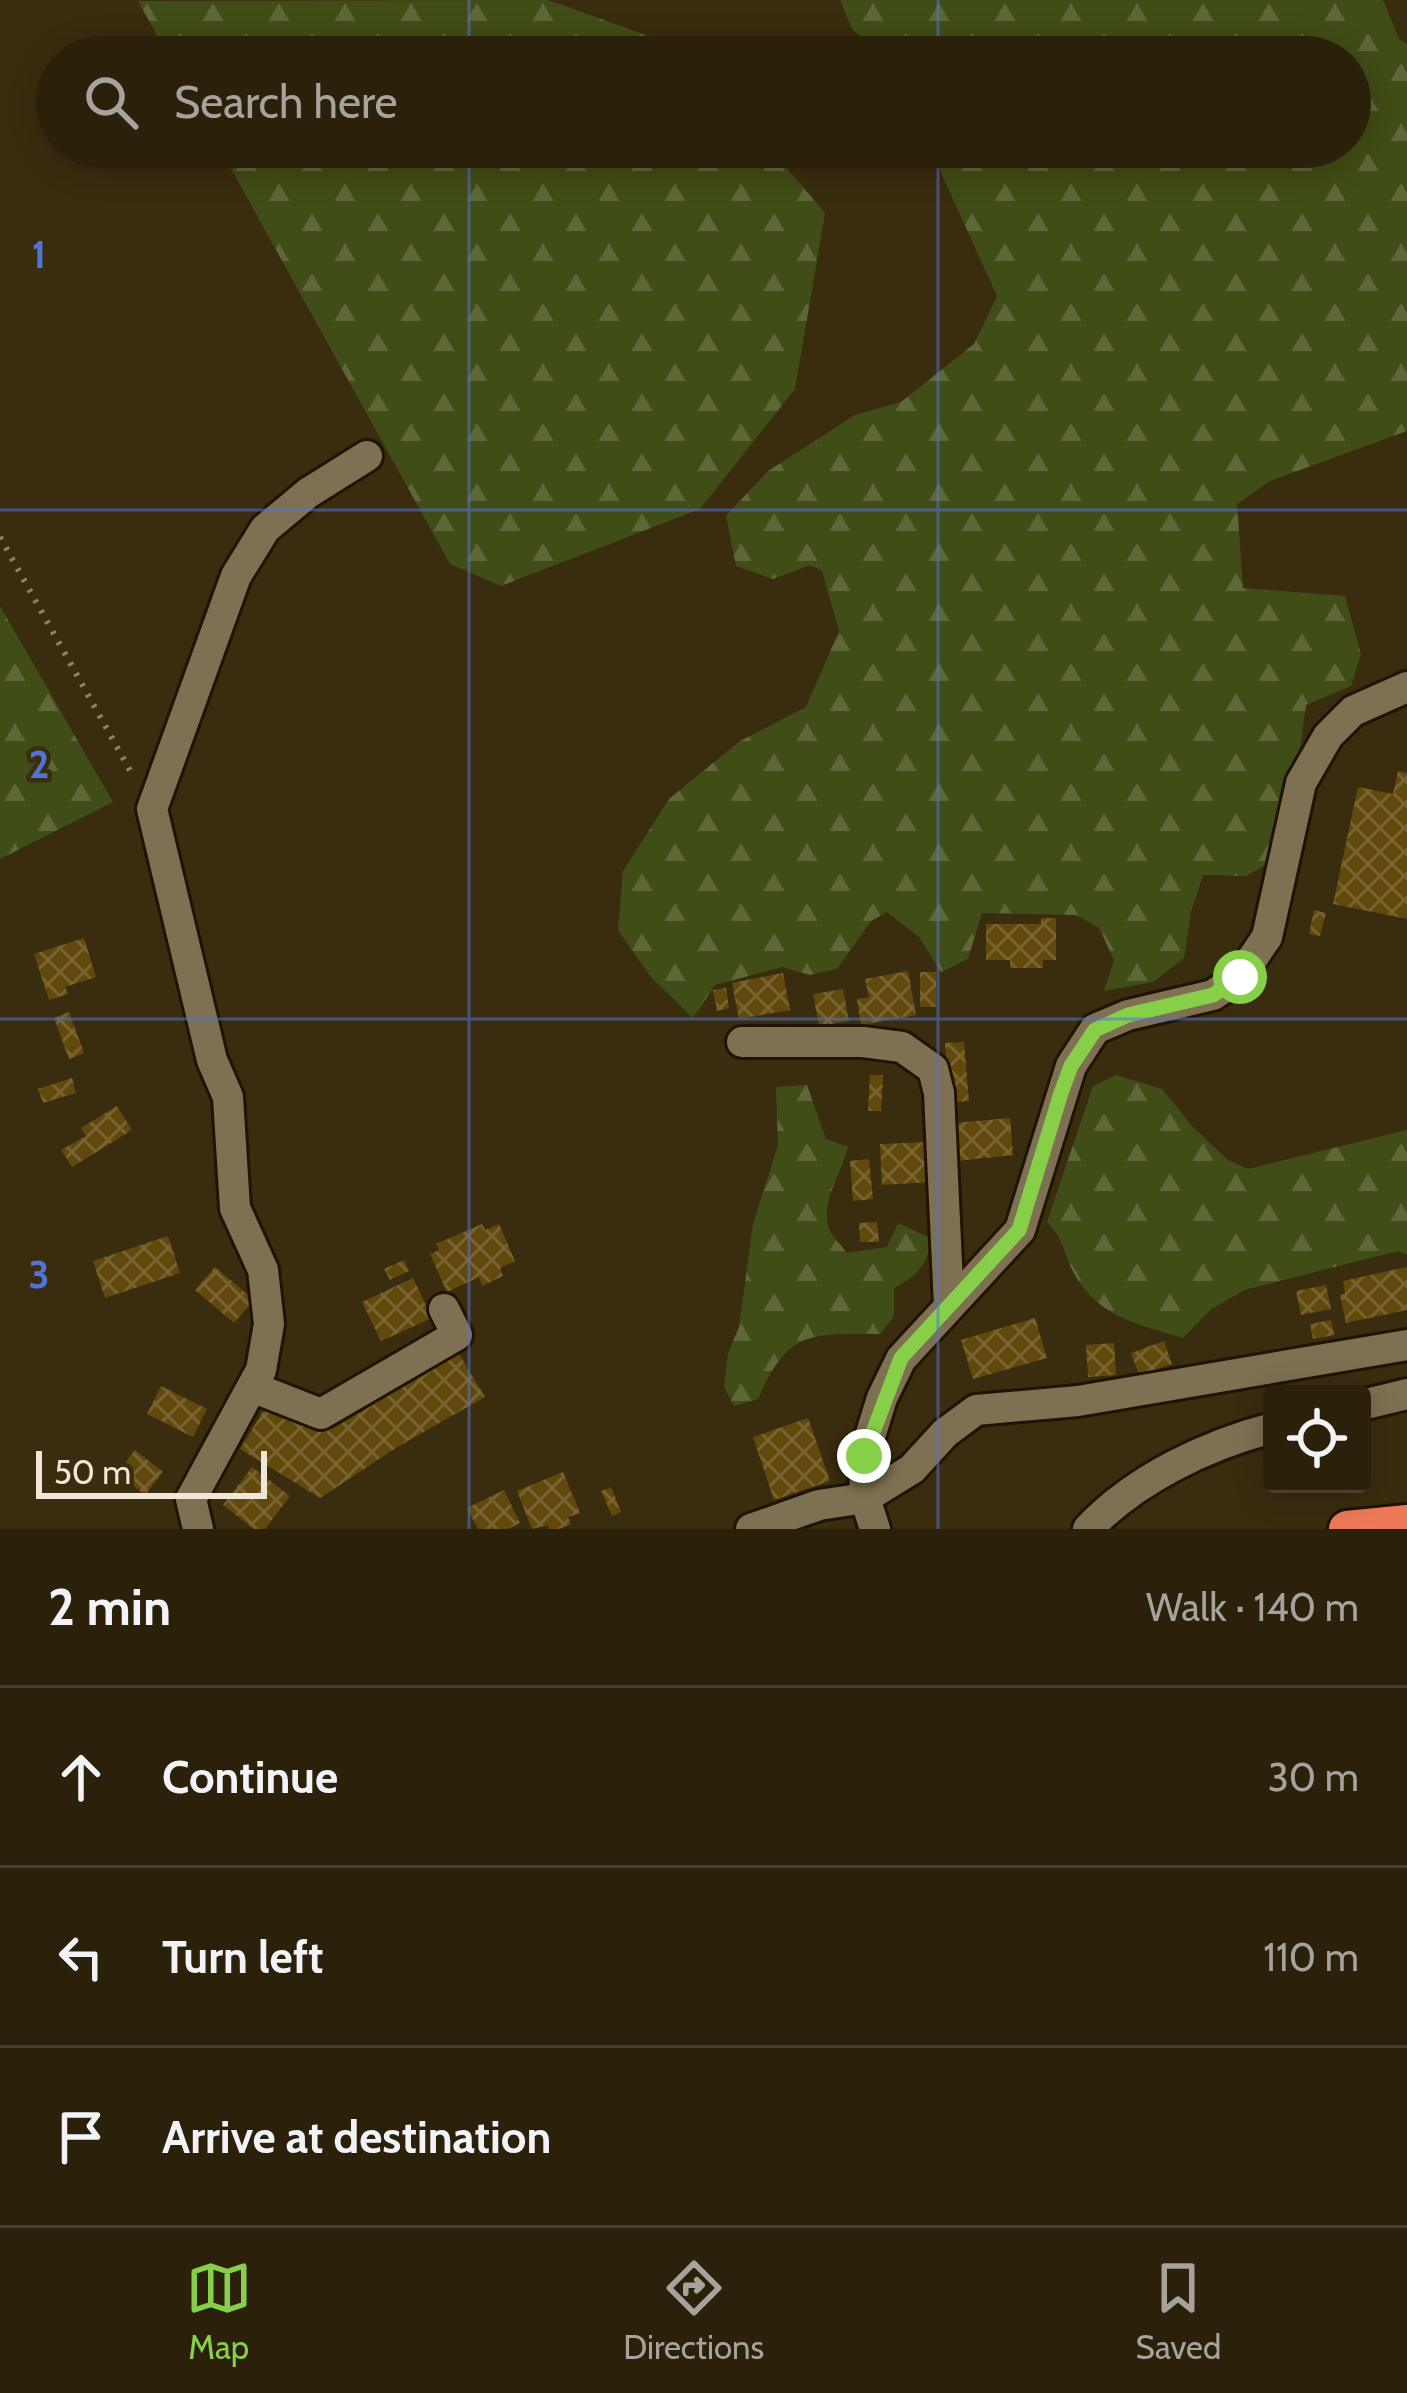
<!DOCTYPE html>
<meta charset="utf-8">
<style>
body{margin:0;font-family:Cabin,sans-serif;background:#332914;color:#f1f3f6}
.controls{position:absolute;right:36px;bottom:36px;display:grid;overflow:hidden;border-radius:12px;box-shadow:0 6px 30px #0003}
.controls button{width:108px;height:108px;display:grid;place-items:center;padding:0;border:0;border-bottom:3px solid #473e2c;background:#2b210b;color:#f1f3f6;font:60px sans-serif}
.scale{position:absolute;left:36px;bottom:30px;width:231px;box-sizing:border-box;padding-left:12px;border:6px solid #f0e8d7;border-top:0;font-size:33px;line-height:42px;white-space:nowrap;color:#f0e8d7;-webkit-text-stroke:9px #392c0f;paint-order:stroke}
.stop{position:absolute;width:36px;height:36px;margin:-27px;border:9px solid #88cf49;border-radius:50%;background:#fff}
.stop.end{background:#88cf49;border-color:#fff;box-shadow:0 3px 12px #0008}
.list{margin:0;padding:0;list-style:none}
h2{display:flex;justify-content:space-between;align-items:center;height:156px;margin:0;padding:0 48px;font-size:51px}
h2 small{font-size:39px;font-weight:400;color:#a6a39d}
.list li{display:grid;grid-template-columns:78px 1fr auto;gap:36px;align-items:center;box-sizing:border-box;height:180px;padding:0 48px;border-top:3px solid #473e2c}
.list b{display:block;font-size:45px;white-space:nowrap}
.list em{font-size:39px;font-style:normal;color:#a6a39d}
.icon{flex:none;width:66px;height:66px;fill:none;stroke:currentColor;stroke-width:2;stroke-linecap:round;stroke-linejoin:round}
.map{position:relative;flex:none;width:1407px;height:1529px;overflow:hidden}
.search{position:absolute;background:#2b210b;box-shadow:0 6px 30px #0003;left:36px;right:36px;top:36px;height:132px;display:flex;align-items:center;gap:30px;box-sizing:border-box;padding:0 42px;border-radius:66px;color:#a6a39d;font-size:45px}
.sheet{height:696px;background:#2b210b}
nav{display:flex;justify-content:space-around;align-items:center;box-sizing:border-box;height:168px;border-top:3px solid #473e2c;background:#2b210b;font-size:33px;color:#a6a39d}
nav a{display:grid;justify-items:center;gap:6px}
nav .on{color:#88cf49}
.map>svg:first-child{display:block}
</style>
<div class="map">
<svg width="1407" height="1529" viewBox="0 0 1407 1529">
<defs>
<pattern id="forest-firs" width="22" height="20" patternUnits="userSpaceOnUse" patternTransform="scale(3)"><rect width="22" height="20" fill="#414d16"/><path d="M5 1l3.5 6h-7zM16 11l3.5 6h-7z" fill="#5d6737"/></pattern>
<pattern id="building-cross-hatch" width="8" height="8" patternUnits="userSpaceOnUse" patternTransform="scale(3)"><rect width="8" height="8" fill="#61490e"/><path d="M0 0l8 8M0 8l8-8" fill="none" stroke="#786330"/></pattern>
</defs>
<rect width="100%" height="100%" fill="#392c0f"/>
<!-- forest -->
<path fill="url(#forest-firs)" d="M548,0L688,50L694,57H169L138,1Z
M840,0H1383L1399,39L1407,44V431L1270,481L1237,504L1243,588L1345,596L1361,654L1351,686L1306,705L1300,749L1266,865L1246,876L1203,875L1191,912L1184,958L1153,982L1104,991L1114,960L1099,928L1076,915L982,913L968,959L941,972L919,937L887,912L871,921L837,969L810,975L782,967L715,985L693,1018L650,976L618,930L623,871L669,799L740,741L806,707L839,631L822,571L810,565L773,579L736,566L726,516L768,471L855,415L901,402L974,344L997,296L942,175L934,147H1350V57H888L852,29Z
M219,147H769L825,213L795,389L700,509L501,586L450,564Z
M0,606L113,802L0,859Z
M1116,1075L1162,1089L1193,1127L1228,1160L1248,1169L1407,1130V1255L1398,1251L1244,1290L1210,1310L1183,1338C1142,1325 1103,1319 1078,1280C1064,1259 1067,1243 1047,1222L1093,1086Z
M807,1085L826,1139L848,1147C842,1171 820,1203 829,1228C831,1236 842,1246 847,1253L887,1247L898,1223L932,1239C926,1267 918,1275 894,1288V1316L880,1334C809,1334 789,1329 758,1399L734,1406L724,1387L728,1353L739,1327L753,1224L778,1145L776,1087Z"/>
<!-- building -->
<path fill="url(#building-cross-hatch)" d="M1398,771L1407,773V919L1333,904L1358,787L1393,794Z
M1314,910L1326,913L1320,936L1309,934Z
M1041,918H1056V960H1043V968H1010V960H986V924H1041Z
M84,938L96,977L65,987L68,994L49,1000L34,954Z
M908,971L916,1015L861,1025L857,999L869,997L865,979Z
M920,972H936V1007H920Z
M783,973L790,1010L739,1019L732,983Z
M726,988L729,1008L717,1011L713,990Z
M843,989L849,1021L819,1026L813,994Z
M69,1012L84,1053L69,1059L54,1018Z
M964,1042L969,1101L949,1102L945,1043Z
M870,1075H883L881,1111H868Z
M72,1078L76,1093L43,1103L38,1089Z
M117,1106L132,1130L72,1167L61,1150L86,1136L81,1128Z
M1010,1118L1013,1155L957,1161L954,1123Z
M930,1142L932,1182L882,1185L880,1144Z
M869,1159L873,1199L853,1201L850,1161Z
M877,1222L879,1242H860L859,1223Z
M482,1224L485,1230L499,1224L515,1261L500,1268L503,1276L482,1286L479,1277L447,1292L430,1254L439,1250L436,1244Z
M168,1236L180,1273L105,1298L93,1261Z
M404,1260L409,1271L390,1280L384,1269Z
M215,1267L254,1300L234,1323L195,1290Z
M1407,1267V1310L1346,1323L1340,1295L1345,1294L1343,1281Z
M413,1278L432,1318L381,1341L362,1302Z
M1326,1285L1331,1309L1301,1315L1296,1291Z
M1035,1318L1047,1358L973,1379L961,1340Z
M1331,1320L1334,1335L1313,1339L1310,1324Z
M1164,1341L1172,1364L1139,1375L1131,1353Z
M1114,1343L1116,1375L1088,1377L1086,1345Z
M459,1354L485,1397L399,1446L320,1498L240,1449L267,1405L332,1429Z
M161,1386L207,1409L193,1437L147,1414Z
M808,1418L830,1481L774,1500L753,1437Z
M135,1450L163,1472L145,1495L117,1473Z
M252,1467L290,1496L265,1529H254L223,1505Z
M563,1472L580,1513L568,1517L571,1524L559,1529H549L548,1525L532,1529L517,1491Z
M611,1487L621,1512L612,1516L601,1491Z
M504,1490L520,1523L508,1529H478L467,1508Z"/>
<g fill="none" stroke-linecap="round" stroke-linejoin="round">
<defs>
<path id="minor" d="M742,1042H863L902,1047L933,1069L939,1093L949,1306
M252,1387L321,1414L457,1335L444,1309
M1362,1405L1407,1394
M198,1529L191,1499L261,1370L269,1324L263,1270L235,1208L228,1097L212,1060L152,809L236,576L265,529L308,493L367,456
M751,1529L819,1505L865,1498L912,1469L945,1433L976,1410L1078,1401L1407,1345
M875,1529L865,1498L864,1456L882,1398L901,1359L1020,1230L1071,1066L1095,1029L1128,1015L1213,995L1240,977L1267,937L1301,783L1328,736L1353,711L1407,687
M1088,1529C1135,1479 1207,1445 1272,1428"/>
<path id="highway" d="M1347,1529L1407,1523"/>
</defs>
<!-- minor casing -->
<use href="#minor" stroke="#201400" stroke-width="36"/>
<!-- highway casing -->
<use href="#highway" stroke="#201400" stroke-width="42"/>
<!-- path -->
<path stroke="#8c816a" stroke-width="6" stroke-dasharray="3 9" stroke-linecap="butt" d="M0,537L132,774"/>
<!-- minor -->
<use href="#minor" stroke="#7e7052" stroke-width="30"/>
<!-- highway -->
<use href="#highway" stroke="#ed7958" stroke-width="36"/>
</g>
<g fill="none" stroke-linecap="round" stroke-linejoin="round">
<!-- route -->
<path stroke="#88cf49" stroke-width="15" d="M864,1456L901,1358L1019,1230L1061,1093L1071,1066L1095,1030L1128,1015L1213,995L1240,977"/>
</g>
<!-- grid -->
<path fill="none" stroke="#5274d8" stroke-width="3" stroke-opacity="0.55" d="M469,0V57M938,0V57M469,147V1529M938,147V1529M0,510H1407M0,1019H1407"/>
<g font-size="39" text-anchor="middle" font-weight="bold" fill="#5274d8" stroke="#392c0f" stroke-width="9" stroke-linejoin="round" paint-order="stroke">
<text x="39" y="268">1</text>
<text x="39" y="778">2</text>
<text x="39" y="1288">3</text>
</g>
</svg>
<div class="controls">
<button><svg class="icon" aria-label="locate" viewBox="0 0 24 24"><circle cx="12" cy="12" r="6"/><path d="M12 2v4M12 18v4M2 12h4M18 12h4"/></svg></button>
</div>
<div class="scale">50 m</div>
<div class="stop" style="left:1240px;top:977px"></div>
<div class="stop end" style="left:864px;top:1456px"></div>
<div class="search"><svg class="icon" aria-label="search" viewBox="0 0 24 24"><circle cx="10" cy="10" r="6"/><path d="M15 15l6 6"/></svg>Search here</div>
</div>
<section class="sheet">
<h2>2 min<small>Walk · 140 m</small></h2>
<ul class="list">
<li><svg class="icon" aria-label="ahead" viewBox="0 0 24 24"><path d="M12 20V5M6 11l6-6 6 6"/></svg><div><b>Continue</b></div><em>30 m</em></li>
<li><svg class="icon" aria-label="left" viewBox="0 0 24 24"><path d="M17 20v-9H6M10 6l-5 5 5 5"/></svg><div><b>Turn left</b></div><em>110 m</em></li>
<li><svg class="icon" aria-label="arrive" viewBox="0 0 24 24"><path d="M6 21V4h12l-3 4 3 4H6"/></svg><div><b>Arrive at destination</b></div></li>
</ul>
</section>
<nav>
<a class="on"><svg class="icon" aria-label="map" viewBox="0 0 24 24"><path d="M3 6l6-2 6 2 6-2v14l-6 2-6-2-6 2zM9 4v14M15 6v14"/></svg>Map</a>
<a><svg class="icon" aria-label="directions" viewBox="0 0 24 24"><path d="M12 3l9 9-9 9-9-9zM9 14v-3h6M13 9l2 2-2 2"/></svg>Directions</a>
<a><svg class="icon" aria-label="saved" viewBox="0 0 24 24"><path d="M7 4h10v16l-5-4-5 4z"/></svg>Saved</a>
</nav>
